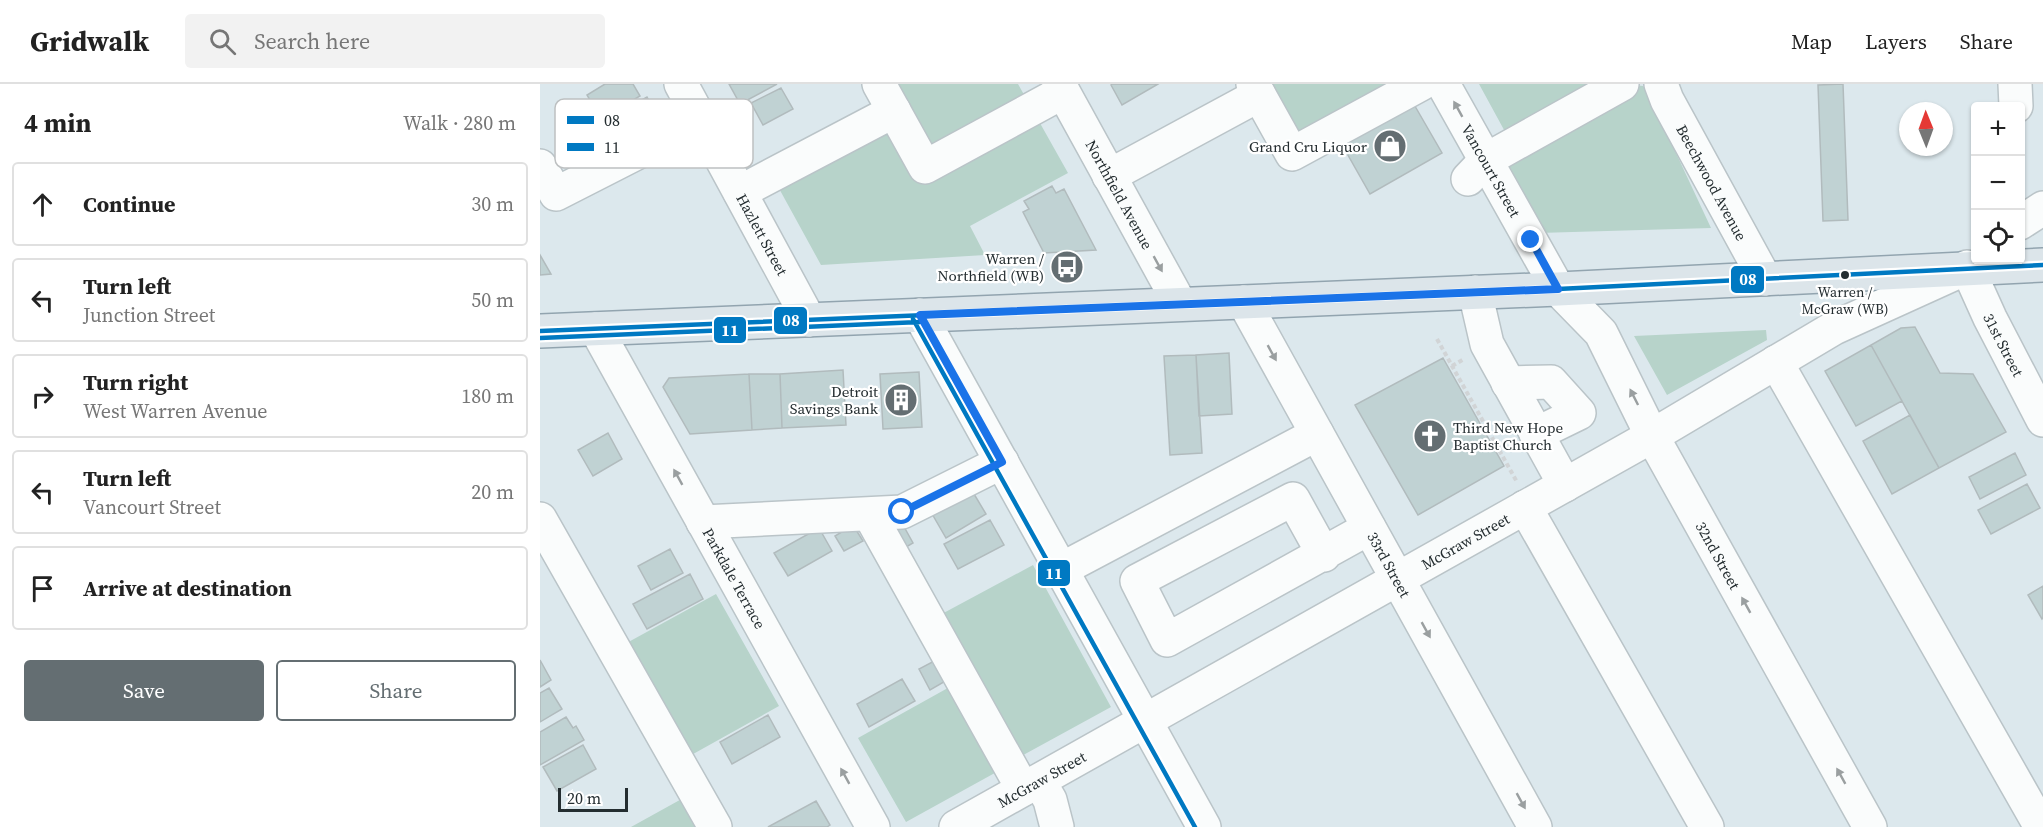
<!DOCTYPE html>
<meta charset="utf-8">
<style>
body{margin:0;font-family:"Source Serif 4",serif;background:#f2f2f2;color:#222}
.controls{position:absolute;right:18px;top:18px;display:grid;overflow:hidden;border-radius:6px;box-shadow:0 2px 4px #0004}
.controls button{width:54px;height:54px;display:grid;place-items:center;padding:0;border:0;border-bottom:2px solid #e0e0e0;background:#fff;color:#222;font:30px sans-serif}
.compass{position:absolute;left:1359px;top:18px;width:54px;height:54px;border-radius:50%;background:#fff;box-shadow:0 2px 4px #0004;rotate:359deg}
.scale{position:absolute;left:18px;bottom:15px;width:70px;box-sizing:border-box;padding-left:6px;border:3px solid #242d30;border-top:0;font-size:16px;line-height:21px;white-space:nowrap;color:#242d30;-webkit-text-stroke:4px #fff;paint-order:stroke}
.stop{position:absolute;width:18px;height:18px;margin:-14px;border:4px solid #1a73e8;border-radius:50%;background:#fff}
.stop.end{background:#1a73e8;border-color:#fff;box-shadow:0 2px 6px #0008}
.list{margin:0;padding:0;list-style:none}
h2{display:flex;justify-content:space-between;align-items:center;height:78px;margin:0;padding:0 24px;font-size:26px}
h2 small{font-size:20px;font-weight:400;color:#767676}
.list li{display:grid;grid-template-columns:39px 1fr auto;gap:18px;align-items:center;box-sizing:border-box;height:84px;margin:0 12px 12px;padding:0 12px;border:2px solid #e0e0e0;border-radius:6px}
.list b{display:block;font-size:22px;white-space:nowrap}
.list p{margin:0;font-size:20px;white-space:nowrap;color:#767676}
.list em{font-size:20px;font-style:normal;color:#767676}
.actions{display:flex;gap:12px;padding:18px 24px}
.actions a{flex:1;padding:14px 0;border:2px solid #646e72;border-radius:6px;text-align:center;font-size:21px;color:#646e72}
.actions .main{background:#646e72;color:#fff}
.icon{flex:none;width:33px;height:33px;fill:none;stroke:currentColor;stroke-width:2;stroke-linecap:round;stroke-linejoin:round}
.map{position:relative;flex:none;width:1503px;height:743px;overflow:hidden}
header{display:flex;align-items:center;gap:36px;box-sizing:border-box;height:84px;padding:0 30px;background:#fff;border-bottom:2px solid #e0e0e0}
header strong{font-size:28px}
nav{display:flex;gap:33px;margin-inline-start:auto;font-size:21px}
.search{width:420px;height:54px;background:#f2f2f2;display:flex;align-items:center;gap:15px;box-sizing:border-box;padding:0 21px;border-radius:6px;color:#767676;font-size:22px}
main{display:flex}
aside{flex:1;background:#fff}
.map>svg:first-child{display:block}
</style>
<header>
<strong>Gridwalk</strong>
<div class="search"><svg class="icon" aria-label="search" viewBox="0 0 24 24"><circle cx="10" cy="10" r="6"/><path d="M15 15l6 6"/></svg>Search here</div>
<nav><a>Map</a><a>Layers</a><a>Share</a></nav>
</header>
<main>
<aside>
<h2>4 min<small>Walk · 280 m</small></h2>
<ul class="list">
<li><svg class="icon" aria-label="ahead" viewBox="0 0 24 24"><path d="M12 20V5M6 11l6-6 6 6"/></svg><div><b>Continue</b></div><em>30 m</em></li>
<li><svg class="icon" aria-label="left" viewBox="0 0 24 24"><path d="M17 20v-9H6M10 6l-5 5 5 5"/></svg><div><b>Turn left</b><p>Junction Street</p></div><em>50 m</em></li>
<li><svg class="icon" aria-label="right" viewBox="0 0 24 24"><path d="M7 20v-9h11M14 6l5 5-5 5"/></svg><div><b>Turn right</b><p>West Warren Avenue</p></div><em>180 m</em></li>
<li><svg class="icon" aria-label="left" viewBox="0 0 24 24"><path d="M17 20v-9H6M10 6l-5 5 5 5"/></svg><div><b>Turn left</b><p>Vancourt Street</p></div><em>20 m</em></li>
<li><svg class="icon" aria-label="arrive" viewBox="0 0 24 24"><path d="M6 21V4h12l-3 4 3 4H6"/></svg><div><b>Arrive at destination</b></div></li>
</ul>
<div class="actions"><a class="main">Save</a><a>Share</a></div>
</aside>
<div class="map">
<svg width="1503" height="743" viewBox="0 0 1503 743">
<rect width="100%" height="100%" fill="#dce8ed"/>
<!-- green -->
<path fill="#b7d3ca" d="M351,0H478L528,89L430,142L445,171L281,181L236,99L369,33Z
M724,0H860L753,56Z
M939,0H1071L969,55Z
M1092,1L1103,2L1107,7L1171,144L998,149L960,78Z
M1226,246L1227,256L1127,311L1094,252Z
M493,481L571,623L476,675L398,532Z
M176,510L239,622L146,674L83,561Z
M415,600L462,685L366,738L318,654Z
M147,712L164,743H91Z"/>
<!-- building -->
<path fill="#c0d2d3" stroke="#b1bbbd" stroke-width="1.5" d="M65,0H93L100,12L61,35L47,11Z
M189,0H237L200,20Z
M618,0L582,21L571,1L572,0Z
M1303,0L1308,136L1283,137L1278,1Z
M241,4L253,25L223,41L211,19Z
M107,13L122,40L75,65L61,39Z
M872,17L902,69L830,110L800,57Z
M512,102L516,109L524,105L556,166L504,169L483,128L489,125L484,117Z
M0,171L11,190L0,191Z
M1375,243L1400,289L1433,290L1466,348L1399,384L1331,261L1361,244Z
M1331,261L1362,317L1316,342L1285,287Z
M689,269L692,330L659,332L656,271Z
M656,271L662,369L630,371L624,272Z
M903,274L964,382L878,431L815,321Z
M303,286L306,341L242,344L240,290Z
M379,288L382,343L343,345L340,290Z
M209,290H240L242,344L212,346Z
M209,290L212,346L150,350L123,303L129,294Z
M1370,331L1399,384L1352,410L1323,357Z
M68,349L82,375L53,392L38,366Z
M1475,369L1486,391L1440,415L1429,393Z
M1487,400L1500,424L1451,450L1438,426Z
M431,405L446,430L406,454L391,428Z
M450,436L464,461L418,485L404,460Z
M313,441L323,457L304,467L295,452Z
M347,441H363L373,459L361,466Z
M279,444L292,467L248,492L234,469Z
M130,465L143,489L111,506L98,482Z
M150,490L163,515L107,545L93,520Z
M1503,502V534L1502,535L1488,511Z
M398,575L409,595L390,606L379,585Z
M0,576L11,596L0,603Z
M362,595L375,617L329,643L317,620Z
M9,604L22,625L0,638V609Z
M228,631L240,653L192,680L180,658Z
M26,633L33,644L36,642L44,656L0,681V648Z
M43,661L56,685L17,707L3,683Z
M276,717L290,741L287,743H228Z"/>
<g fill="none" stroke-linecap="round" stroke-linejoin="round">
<defs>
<g id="minor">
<path id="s1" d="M141,0L269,236"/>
<path d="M339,0L385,83L523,8"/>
<path id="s2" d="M519,0L640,220"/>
<path d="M713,0L752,70L881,0"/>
<path id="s3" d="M903,0L1018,205L1061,249L1112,352L1330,743"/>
<path id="s4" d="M1121,0L1127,16L1225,195"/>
<path d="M1475,0L1476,22"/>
<path d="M0,82L16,110L161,36"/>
<path d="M569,92L719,11"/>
<path d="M928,95L946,76L1082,0"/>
<path d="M200,108L354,27"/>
<path d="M1480,139L1503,124"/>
<path id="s5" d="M1427,183L1450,234L1503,336"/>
<path d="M935,208L947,260L1025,401"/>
<path id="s6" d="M704,218L995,743"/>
<path d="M380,231L664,743"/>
<path id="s7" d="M56,245L333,743"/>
<path d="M1236,278L1501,743"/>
<path d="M968,299L1011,298L1039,329L996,350"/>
<path d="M985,423L1167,743"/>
<path d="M330,431L483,705"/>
<path d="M0,435L175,743"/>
<path d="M163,438L362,428L462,378"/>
<path d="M784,471L753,415L597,497L627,556L829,444"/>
<path d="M522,485L777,350"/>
<path d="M499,697L510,716L517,743"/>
<path id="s8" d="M416,743L1112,352L1294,244L1424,185"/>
</g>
<path id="major" d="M0,247L1018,205L1503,181"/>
</defs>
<!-- minor casing -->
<use href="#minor" stroke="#bac4c8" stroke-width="36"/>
<!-- major casing -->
<use href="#major" stroke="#92a4af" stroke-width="36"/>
<!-- path -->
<path stroke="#d1d4d6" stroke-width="4" stroke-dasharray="4.5 3" stroke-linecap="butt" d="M897,255L977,398
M912,282L924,275"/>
<!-- minor -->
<use href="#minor" stroke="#fafcfc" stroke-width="33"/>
<!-- major -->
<use href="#major" stroke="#dce5ea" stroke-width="33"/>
<defs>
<path id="bus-1" d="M0,247L1018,205L1503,181"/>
<path id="bus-2" d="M373,235L655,743
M0,254L380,238"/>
</defs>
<!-- bus-1 casing -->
<use href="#bus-1" stroke="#fff" stroke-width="9"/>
<!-- bus-2 casing -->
<use href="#bus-2" stroke="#fff" stroke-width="9"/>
<!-- bus-1 -->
<use href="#bus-1" stroke="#0079c2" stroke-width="4.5"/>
<!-- bus-2 -->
<use href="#bus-2" stroke="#0079c2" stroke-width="4.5"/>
</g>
<!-- one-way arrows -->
<defs><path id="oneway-solid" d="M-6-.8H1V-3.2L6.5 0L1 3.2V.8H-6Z" transform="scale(1.5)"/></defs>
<g fill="#9a9fa0">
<use href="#oneway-solid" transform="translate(918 25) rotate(-119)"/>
<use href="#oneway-solid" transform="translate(618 180) rotate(61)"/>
<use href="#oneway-solid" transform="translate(732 269) rotate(61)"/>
<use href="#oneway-solid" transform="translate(1094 313) rotate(-117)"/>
<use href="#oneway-solid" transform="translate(138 393) rotate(-119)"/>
<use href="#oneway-solid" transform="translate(1206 521) rotate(-119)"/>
<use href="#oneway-solid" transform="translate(886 546) rotate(61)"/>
<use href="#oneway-solid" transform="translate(305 692) rotate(-119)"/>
<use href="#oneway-solid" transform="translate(1301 692) rotate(-119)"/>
<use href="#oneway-solid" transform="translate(981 717) rotate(61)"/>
</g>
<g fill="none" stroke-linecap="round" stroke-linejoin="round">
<!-- route -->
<path stroke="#1a73e8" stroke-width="8" d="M362,428L462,378L380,231L1018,205L991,156"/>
</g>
<!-- icons -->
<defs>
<symbol id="shop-disc" viewBox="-11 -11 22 22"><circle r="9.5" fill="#646e72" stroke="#fff"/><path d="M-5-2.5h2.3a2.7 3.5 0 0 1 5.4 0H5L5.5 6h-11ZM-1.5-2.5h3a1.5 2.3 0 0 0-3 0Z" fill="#fff"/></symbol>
<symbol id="bus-disc" viewBox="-11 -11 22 22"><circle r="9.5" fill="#646e72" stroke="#fff"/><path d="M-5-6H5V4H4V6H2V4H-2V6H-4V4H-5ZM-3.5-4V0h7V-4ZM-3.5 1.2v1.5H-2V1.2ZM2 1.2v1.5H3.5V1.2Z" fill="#fff"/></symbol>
<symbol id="building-disc" viewBox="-11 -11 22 22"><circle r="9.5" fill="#646e72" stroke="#fff"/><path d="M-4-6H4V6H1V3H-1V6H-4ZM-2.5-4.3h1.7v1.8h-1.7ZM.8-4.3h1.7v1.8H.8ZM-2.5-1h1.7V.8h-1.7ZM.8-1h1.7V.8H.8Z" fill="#fff"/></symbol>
<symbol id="church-disc" viewBox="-11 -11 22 22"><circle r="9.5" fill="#646e72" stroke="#fff"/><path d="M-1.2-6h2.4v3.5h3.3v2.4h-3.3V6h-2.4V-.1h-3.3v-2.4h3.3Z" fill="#fff"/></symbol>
</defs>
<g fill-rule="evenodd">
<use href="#shop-disc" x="831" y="43" width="38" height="38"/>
<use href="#bus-disc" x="508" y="164" width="38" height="38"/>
<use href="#building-disc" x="342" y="297" width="38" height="38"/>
<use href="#church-disc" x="871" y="333" width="38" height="38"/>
</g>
<!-- markers -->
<circle fill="#242d30" stroke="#fff" stroke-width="2" cx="1305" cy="191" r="5"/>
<g text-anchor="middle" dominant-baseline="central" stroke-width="4.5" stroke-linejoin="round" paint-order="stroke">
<!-- bus labels -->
<g font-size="14" fill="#242d30" stroke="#fff">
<text x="1305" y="208">Warren /<tspan x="1305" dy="17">McGraw (WB)</tspan></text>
</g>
<!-- poi labels -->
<g font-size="15" fill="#242d30" stroke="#fff" text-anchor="end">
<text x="827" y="62">Grand Cru Liquor</text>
<text x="504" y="174">Warren /<tspan x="504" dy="17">Northfield (WB)</tspan></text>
<text x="338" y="307">Detroit<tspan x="338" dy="17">Savings Bank</tspan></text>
<text x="913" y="343" text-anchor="start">Third New Hope<tspan x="913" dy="17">Baptist Church</tspan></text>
</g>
<!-- street labels -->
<g font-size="15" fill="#242d30" stroke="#fff">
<text stroke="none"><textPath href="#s3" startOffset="99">Vancourt Street</textPath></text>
<text stroke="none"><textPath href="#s4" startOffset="111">Beechwood Avenue</textPath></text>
<text stroke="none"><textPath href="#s2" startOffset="126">Northfield Avenue</textPath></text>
<text stroke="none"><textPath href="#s1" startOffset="171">Hazlett Street</textPath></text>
<text stroke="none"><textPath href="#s5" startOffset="86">31st Street</textPath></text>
<text stroke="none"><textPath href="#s8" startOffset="584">McGraw Street</textPath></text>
<text stroke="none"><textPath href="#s3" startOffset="548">32nd Street</textPath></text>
<text stroke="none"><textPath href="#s6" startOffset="300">33rd Street</textPath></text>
<text stroke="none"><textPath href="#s7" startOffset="285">Parkdale Terrace</textPath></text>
<text stroke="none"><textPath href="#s8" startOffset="98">McGraw Street</textPath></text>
</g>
</g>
<!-- legend -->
<rect x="15" y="15" width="198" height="69" rx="9" fill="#fff" stroke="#bdc0c1" stroke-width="1.5"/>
<rect x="27" y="32" width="27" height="8" fill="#0079c2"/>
<rect x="27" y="59" width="27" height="8" fill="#0079c2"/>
<g font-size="16" fill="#242d30">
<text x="64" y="42">08</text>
<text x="64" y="69">11</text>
</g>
<g stroke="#fff" stroke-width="2">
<rect x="1190" y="181" width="35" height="29" rx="6" fill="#0079c2"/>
<rect x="233" y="222" width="35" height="29" rx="6" fill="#0079c2"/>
<rect x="173" y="232" width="34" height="28" rx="6" fill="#0079c2"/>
<rect x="497" y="475" width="34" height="28" rx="6" fill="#0079c2"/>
</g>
<g font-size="16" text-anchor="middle" font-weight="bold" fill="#fff">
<text x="1208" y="201">08</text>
<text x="251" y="242">08</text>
<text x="190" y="252">11</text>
<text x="514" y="495">11</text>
</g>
</svg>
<div class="controls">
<button>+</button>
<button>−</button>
<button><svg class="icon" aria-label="locate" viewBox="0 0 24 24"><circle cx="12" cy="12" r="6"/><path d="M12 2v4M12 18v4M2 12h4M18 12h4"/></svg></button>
</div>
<svg class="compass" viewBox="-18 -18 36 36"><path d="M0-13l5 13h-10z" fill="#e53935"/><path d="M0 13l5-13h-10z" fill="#767676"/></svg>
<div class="scale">20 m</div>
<div class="stop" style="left:362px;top:428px"></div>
<div class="stop end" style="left:991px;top:156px"></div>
</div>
</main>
